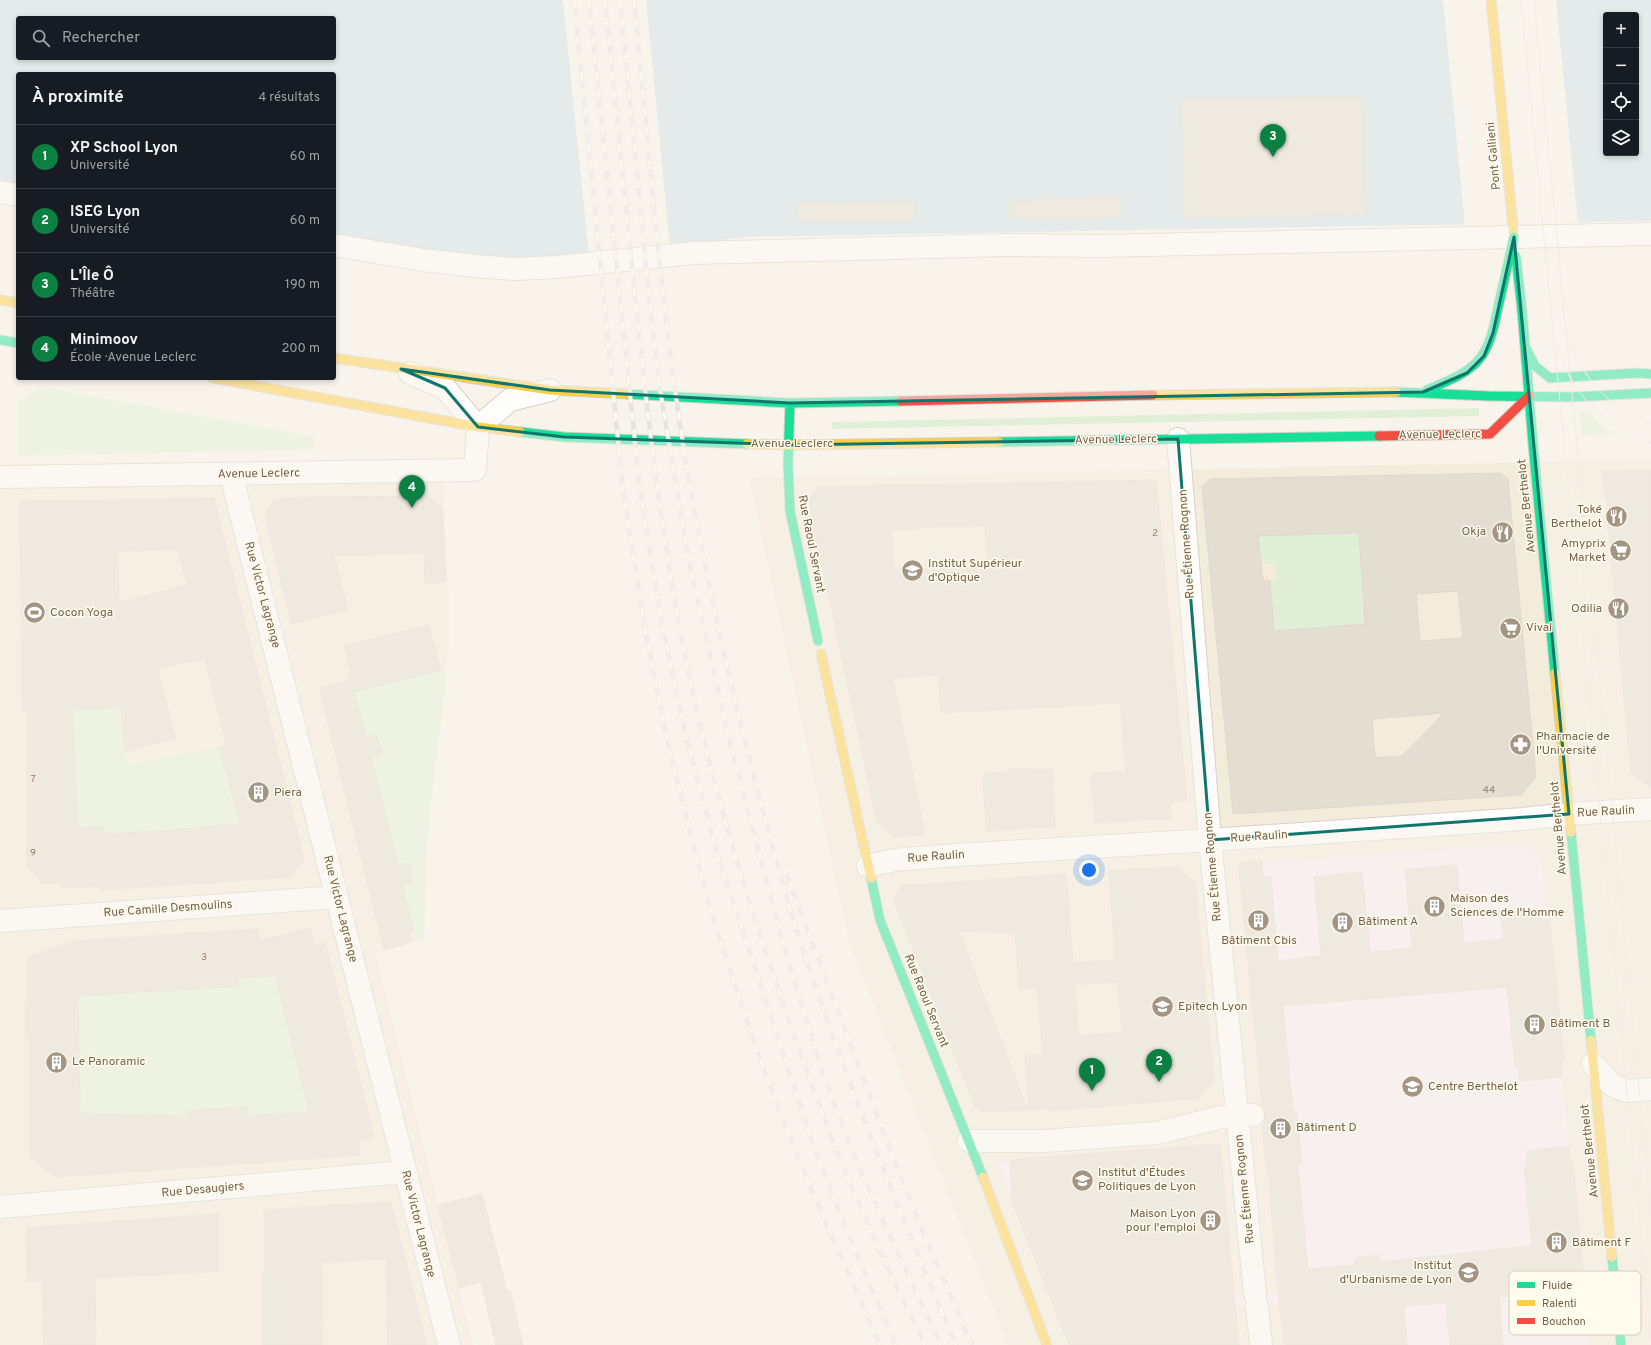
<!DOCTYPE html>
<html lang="fr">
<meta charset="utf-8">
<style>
body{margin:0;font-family:Overpass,sans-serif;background:#20242c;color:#f1f3f6}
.controls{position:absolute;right:12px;top:12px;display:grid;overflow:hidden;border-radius:4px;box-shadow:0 2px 6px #0003}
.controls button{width:36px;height:36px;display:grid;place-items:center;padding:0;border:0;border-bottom:1px solid #363941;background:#171b24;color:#f1f3f6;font:20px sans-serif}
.you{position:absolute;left:1089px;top:870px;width:14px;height:14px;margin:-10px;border:3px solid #fff;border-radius:50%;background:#1a73e8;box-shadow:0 0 0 6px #1a73e833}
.badge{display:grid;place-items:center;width:26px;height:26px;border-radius:50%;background:#0b8043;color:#fff;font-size:13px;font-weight:700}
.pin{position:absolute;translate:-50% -33px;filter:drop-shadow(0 1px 2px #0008)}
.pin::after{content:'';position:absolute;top:21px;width:14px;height:12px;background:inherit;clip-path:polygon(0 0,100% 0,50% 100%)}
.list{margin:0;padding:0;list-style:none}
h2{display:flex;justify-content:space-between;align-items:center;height:52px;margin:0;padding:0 16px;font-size:17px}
h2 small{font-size:13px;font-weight:400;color:#9ea1a6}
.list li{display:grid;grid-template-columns:26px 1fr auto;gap:12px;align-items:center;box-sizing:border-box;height:64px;padding:0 16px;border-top:1px solid #363941}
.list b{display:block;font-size:15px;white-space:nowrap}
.list p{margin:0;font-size:13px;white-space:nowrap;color:#9ea1a6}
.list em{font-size:13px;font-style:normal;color:#9ea1a6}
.icon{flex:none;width:22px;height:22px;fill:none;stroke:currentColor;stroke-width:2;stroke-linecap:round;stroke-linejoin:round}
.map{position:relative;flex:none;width:1651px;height:1345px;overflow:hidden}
.search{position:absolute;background:#171b24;box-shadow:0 2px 6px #0003;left:16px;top:16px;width:320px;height:44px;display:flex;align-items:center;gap:10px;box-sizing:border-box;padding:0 14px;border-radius:4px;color:#9ea1a6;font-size:15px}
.panel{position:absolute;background:#171b24;box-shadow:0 2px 6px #0003;left:16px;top:72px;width:320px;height:308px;border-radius:4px}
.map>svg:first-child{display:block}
</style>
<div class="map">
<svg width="1651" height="1345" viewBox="0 0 1651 1345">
<rect width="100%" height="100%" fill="#f8f4eb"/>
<!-- residential -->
<path fill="#f3ecdb" d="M1651,460V1345H1008L849,942L749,478Z
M442,466L449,598V643L429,818L426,858L424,939L384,950L376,954L473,1345H0V482Z"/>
<!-- education -->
<path fill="#f6ebf3" d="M1524,844L1541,859L1546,909H1549L1564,1061L1561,1062L1570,1162H1573L1587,1314L1585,1315L1588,1345H1285L1279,1304L1236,1307L1239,1345H1069L997,1162L1028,1158L1118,1151L1234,1295L1278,1293L1268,1167H1266L1239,863Z"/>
<!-- green -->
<path fill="#e1efd6" d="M41,387L315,437L313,449L18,456V402Z
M1479,408V416L832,429V422Z
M1580,413H1588L1598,423L1614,434L1581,436Z
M1360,533L1366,624L1274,631L1270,580L1277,579L1275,563L1250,566L1248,536Z
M441,670L447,673L429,818L426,858L424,939L417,941L402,884L412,882L411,864L398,865L371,758L383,751L375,734L366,738L354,692Z
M121,708L126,765L219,747L238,819L230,830L104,834L103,827L78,828L72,709Z
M275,937L310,1116L274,1161L270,1114L248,1116L247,1107L222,1109L188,1119L166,1115L80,1114L79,1016L74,996L239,985L238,978L258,938Z"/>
<!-- water -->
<path fill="#cde1e8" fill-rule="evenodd" d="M0,0H1651V221L749,237L559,257L515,258L460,256L334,236V74H18V184L0,181ZM1606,15H1636V153H1606ZM18,18H334V58H18Z"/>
<!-- pier -->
<path fill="#f8f4eb" d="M563,0H646L670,247L589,256Z
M1443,0H1556L1578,224L1465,226Z"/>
<!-- building -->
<path fill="#e4ddd2" stroke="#e1d8cd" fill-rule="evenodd" d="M1362,97L1365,215L1183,218L1181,99Z
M1120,197L1121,213L1113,218L1009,219V201Z
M915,201L916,217L908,221L798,222L797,204Z
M1651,470V788L1631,773L1603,471Z
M1501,473L1508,479L1536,777L1521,795L1233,814L1202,487L1210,479ZM1359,533L1365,624L1274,631L1270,581H1263L1258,536ZM1458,591L1463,638L1420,641L1416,594ZM1444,713L1402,756L1375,758L1372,719Z
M1156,480L1187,800L1170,802L1171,818L1095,823L1091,774L1126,771L1120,703L941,713L939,675L893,678L925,834L895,837L877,823L808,499L818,487ZM985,526L987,567L894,569L891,530L919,529V527Z
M428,496L442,508L446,581L425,584L424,553L334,555L348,610L291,624L265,513L275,499L319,497Z
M214,498L304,859L290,877L100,890L99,886L62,888L61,882L42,883L27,867V710H22L20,502ZM178,549L187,585L119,603L118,551ZM205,660L227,746L219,747L240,824L162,831L104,834L103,827L78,828L72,709L121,708L125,752L175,738L158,669L187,662Z
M429,625L441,670L354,692L366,738L375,734L383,752L371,758L398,865L411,863L412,883L402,884L414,931L409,933L412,942L384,950L319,688L349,681L348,675L351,673L344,646Z
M1025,768L1026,770L1052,769L1055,826L986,831L983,773L1007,772V769Z
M1262,861L1263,878L1271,877L1278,961L1321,956L1314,877L1362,872L1370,952L1412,948L1405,870L1457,865L1464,943L1503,939L1500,913L1549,909L1564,1061L1561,1062L1562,1077L1520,1081L1518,1066H1515L1507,987L1283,1006L1293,1112H1297L1302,1163L1298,1164L1308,1269L1355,1265V1258L1380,1255V1262L1532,1246L1524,1167L1527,1166L1526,1151L1569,1146L1570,1162H1573L1587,1314L1539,1319L1537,1294L1499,1297L1503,1345H1450L1446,1303L1404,1306L1407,1345H1285L1279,1304L1268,1167H1266L1262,1123L1264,1120L1265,1114L1262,1107L1240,880L1239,863Z
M1177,867L1195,882L1214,1080L1199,1098L1049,1111L1048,1108L1029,1110L1025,1056L1043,1054L1037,988L1019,989L1015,933L959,931L1028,1110L984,1112L975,1107L893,899L902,886L1066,874L1073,963L1115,960L1109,871ZM1117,982L1122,1032L1079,1036L1074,985Z
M310,928L314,945L325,942L374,1137L358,1141L361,1155L55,1177L29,1156V1038H25V1003H28V957L75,941L258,929L259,941ZM275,976L309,1112L248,1116L247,1107L188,1111V1116L80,1114L78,996L239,986L238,978Z
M1220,1144L1239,1345H1069L1012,1202L1010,1161L1028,1158Z
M482,1194L507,1291L510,1290L523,1345H496L481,1282L459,1288L438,1205Z
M391,1202L427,1345H388L386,1258L322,1263L323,1345H262V1272H264V1210Z
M219,1214V1271L95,1278L96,1345H44L42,1281H27L26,1228Z"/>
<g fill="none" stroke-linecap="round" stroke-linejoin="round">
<defs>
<path id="street" d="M0,192L18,195
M334,245L423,260L475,266L514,269L557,267L693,253L1008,245L1099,246L1651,234
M478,427L510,400L550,390
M1178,439L1210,840L1255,1294
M231,474L449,1345
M0,477L475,470L478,427L445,388L410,373
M868,866L894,860L957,855L1210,840L1523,819L1569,814L1651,809
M0,921L337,897
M1593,1064L1612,1085L1627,1091L1651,1089
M969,1141H1044L1157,1133L1222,1117L1253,1115
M0,1207L405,1172
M1257,1306L1261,1345"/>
<path id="fast" d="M1522,310L1533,444L1555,673
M0,340L18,343
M1526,348L1535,366L1550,378L1637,373L1651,374
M1427,390C1474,370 1487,364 1497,312
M1396,392L1489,396L1573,397L1651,393
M627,394L790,403L901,401
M790,403L788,463L790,511L818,641
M520,432L564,437L747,444
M999,442L1379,436
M1571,832L1591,1040
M871,878L880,920L983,1177
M1612,1257L1621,1345"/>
<path id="slow" d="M1491,0L1514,237
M0,300L18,303
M334,358L550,390L627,394
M213,378L478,427L520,432
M1153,395L1396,392
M747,444L789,445L999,442
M821,654L871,878
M1555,673L1571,832
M1591,1040L1612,1257
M983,1177L1047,1345"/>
<path id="jam" d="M901,401L1153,395
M1379,436L1490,434L1529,396"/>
</defs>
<!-- street casing -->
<use href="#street" stroke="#d7d1c9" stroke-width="24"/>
<!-- fast casing -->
<use href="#fast" stroke="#d6d0c6" stroke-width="11"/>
<!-- slow casing -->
<use href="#slow" stroke="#d6d0c6" stroke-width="11"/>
<!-- jam casing -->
<use href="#jam" stroke="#d6d0c6" stroke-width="11"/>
<!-- street -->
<use href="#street" stroke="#fefdfc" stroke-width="22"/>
<!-- fast -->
<use href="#fast" stroke="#16e098" stroke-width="9"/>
<!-- slow -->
<use href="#slow" stroke="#ffcf43" stroke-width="9"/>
<!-- jam -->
<use href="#jam" stroke="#f24e42" stroke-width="9"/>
<!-- tram -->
<path stroke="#e6e3e5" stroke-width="1" d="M1521,0L1651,1339
M1534,0L1651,1212
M1570,342C1587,385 1609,406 1651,424
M1558,350C1575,397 1603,427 1651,442"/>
<defs>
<path id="rail" d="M574,0L623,490L645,628L667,740L697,860L713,918L751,1033L772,1092L811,1189L880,1345
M589,0L640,490L662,625L686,737L717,853L813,1144C838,1213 867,1279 896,1345
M605,0C615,102 625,204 636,306C647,411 659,515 678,619C703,757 743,891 790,1023C807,1069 822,1115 841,1161C866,1223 895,1285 925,1345
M620,0L651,315L660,389L688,557L728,735L783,943L824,1077L854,1155L887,1230L941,1345
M634,0C650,162 662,325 690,486C707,582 729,678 753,773C768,829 782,886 800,941C845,1078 899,1212 956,1345
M783,865L897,1168L926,1239L972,1345"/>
</defs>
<!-- rail casing -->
<use href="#rail" stroke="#e6e3e5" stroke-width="4.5"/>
<!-- rail -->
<use href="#rail" stroke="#fffbed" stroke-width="3" stroke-dasharray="9" stroke-linecap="butt"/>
<defs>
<path id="fast-bridge" d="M1516,256L1522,310
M1497,312L1514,237"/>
</defs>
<!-- fast-bridge casing -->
<use href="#fast-bridge" stroke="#d7cfc6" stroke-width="11" stroke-linecap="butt"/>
<!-- fast-bridge -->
<use href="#fast-bridge" stroke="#16e098" stroke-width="9"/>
</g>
<!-- marked area -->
<path d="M0 0H1651V1345H0ZM1514,237L1569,814L1210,840L1178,439L789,445L564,437L478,427L445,388L401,369L550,390L790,403L1423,392L1467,373L1484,356L1493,333Z" fill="#f8f4eb" fill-opacity=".55" fill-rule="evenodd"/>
<path fill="none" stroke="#0f766e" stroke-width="3" stroke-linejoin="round" d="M1514,237L1569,814L1210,840L1178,439L789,445L564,437L478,427L445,388L401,369L550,390L790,403L1423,392L1467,373L1484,356L1493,333Z"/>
<!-- icons -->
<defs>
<symbol id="restaurant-disc" viewBox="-11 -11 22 22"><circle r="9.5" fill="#a49482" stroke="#fffbed"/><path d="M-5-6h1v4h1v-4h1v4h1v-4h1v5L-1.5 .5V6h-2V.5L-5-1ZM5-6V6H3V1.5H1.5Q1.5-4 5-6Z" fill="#fff"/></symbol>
<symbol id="supermarket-disc" viewBox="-11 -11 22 22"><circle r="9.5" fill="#a49482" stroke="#fffbed"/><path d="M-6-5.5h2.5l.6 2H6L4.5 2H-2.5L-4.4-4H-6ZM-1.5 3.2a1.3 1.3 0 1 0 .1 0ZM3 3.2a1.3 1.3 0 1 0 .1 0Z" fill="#fff"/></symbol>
<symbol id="university-disc" viewBox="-11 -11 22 22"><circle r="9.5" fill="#a49482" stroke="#fffbed"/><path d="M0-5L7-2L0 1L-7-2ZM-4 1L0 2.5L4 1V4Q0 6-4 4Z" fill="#fff"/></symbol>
<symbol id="stadium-disc" viewBox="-11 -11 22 22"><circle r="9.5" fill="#a49482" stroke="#fffbed"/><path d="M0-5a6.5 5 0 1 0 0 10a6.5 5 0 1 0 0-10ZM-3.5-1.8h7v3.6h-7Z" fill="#fff"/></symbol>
<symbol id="pharmacy-disc" viewBox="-11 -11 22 22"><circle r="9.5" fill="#a49482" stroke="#fffbed"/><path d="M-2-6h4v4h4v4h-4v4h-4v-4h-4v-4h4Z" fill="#fff"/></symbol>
<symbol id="building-disc" viewBox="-11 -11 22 22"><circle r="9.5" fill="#a49482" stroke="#fffbed"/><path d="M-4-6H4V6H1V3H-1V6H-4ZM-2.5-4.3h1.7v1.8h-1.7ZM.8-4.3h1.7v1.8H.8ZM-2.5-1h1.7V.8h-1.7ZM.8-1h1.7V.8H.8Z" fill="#fff"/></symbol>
</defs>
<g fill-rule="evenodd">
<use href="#restaurant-disc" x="1604" y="504" width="25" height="25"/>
<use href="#restaurant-disc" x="1490" y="520" width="25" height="25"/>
<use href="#supermarket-disc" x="1608" y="538" width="25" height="25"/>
<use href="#university-disc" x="900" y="558" width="25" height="25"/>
<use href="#restaurant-disc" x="1606" y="596" width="25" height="25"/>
<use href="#stadium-disc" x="22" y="600" width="25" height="25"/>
<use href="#supermarket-disc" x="1498" y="616" width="25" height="25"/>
<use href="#pharmacy-disc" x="1508" y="732" width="25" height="25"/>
<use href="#building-disc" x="246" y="780" width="25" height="25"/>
<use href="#building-disc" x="1422" y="894" width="25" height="25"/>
<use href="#building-disc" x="1246" y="908" width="25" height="25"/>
<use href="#building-disc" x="1330" y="910" width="25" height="25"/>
<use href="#university-disc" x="1150" y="994" width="25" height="25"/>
<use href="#building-disc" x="1522" y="1012" width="25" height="25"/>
<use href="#building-disc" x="44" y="1050" width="25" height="25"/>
<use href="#university-disc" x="1400" y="1074" width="25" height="25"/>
<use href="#building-disc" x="1268" y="1116" width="25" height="25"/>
<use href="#university-disc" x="1070" y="1168" width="25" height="25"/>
<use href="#building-disc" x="1198" y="1208" width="25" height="25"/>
<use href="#building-disc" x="1544" y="1230" width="25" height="25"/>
<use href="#university-disc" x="1456" y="1260" width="25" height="25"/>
</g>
<g text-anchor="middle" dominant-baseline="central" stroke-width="3" stroke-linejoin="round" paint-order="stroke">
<!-- number labels -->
<g font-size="10" fill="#94826e">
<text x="1155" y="533">2</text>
<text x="33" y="779">7</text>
<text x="1489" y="790">44</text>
<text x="33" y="853">9</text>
<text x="204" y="957">3</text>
</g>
<!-- street labels -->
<g font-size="12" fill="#77614a" stroke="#fffbed">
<text transform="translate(1494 156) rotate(-95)">Pont Gallieni</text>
<text transform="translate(1440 435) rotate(-1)">Avenue Leclerc</text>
<text transform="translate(1116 440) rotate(-1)">Avenue Leclerc</text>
<text x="792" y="444">Avenue Leclerc</text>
<text transform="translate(259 474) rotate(-1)">Avenue Leclerc</text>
<text transform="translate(1527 506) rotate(-96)">Avenue Berthelot</text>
<text transform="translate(811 544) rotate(79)">Rue Raoul Servant</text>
<text transform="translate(1187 544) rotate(-94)">Rue Étienne Rognon</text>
<text transform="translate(262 595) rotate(75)">Rue Victor Lagrange</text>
<text transform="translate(1606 812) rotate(-3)">Rue Raulin</text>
<text transform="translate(1559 828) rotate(-95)">Avenue Berthelot</text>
<text transform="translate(1259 837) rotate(-4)">Rue Raulin</text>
<text transform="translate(936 857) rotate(-4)">Rue Raulin</text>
<text transform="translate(1213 867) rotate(-95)">Rue Étienne Rognon</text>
<text transform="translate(168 909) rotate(-4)">Rue Camille Desmoulins</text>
<text transform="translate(340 909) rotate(76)">Rue Victor Lagrange</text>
<text transform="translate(926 1001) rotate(68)">Rue Raoul Servant</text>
<text transform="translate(1590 1151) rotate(-96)">Avenue Berthelot</text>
<text transform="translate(1245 1189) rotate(-96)">Rue Étienne Rognon</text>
<text transform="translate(203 1190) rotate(-5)">Rue Desaugiers</text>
<text transform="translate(418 1224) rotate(76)">Rue Victor Lagrange</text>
</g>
<!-- poi labels -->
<g font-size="12" fill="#77614a" stroke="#fffbed" text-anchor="start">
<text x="1602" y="510" text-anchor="end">Toké<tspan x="1602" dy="14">Berthelot</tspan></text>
<text x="1486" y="532" text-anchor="end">Okja</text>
<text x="1606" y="544" text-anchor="end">Amyprix<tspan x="1606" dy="14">Market</tspan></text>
<text x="928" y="564">Institut Supérieur<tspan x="928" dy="14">d'Optique</tspan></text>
<text x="1602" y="609" text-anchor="end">Odilia</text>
<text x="50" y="613">Cocon Yoga</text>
<text x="1526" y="628">Vival</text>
<text x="1536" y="737">Pharmacie de<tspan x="1536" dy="14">l'Université</tspan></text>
<text x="274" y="793">Piera</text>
<text x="1450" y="899">Maison des<tspan x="1450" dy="14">Sciences de l'Homme</tspan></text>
<text x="1358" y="922">Bâtiment A</text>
<text x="1259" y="941" text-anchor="middle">Bâtiment Cbis</text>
<text x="1178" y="1007">Epitech Lyon</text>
<text x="1550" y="1024">Bâtiment B</text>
<text x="72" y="1062">Le Panoramic</text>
<text x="1428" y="1087">Centre Berthelot</text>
<text x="1296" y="1128">Bâtiment D</text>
<text x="1098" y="1173">Institut d'Études<tspan x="1098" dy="14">Politiques de Lyon</tspan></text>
<text x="1196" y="1214" text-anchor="end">Maison Lyon<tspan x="1196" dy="14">pour l'emploi</tspan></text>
<text x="1572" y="1243">Bâtiment F</text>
<text x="1452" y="1266" text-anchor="end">Institut<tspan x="1452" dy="14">d'Urbanisme de Lyon</tspan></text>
</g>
</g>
<!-- legend -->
<rect x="1509" y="1271" width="132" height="64" rx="6" fill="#fffbed" stroke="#d6cdbc" stroke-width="1"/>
<rect x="1517" y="1282" width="18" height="6" fill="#16e098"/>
<rect x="1517" y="1300" width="18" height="6" fill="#ffcf43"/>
<rect x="1517" y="1318" width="18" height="6" fill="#f24e42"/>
<g font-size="11" fill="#77614a">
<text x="1542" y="1289">Fluide</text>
<text x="1542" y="1307">Ralenti</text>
<text x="1542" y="1325">Bouchon</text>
</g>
</svg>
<div class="controls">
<button>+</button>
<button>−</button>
<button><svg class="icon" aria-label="locate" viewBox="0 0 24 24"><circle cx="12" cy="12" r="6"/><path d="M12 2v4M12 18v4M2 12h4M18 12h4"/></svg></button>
<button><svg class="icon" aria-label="layers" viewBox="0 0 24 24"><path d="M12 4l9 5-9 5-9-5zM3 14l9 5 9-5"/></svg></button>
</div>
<div class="you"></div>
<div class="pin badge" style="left:1092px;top:1091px">1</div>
<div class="pin badge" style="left:1159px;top:1082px">2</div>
<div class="pin badge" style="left:1273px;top:157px">3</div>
<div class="pin badge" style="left:412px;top:508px">4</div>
<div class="search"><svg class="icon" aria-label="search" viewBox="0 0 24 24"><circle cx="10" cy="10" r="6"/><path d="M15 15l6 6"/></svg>Rechercher</div>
<section class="panel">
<h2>À proximité<small>4 résultats</small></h2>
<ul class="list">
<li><span class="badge">1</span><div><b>XP School Lyon</b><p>Université</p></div><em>60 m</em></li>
<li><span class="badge">2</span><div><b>ISEG Lyon</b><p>Université</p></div><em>60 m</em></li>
<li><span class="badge">3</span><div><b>L'Île Ô</b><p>Théâtre</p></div><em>190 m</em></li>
<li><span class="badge">4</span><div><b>Minimoov</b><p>École · Avenue Leclerc</p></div><em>200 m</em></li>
</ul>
</section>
</div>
